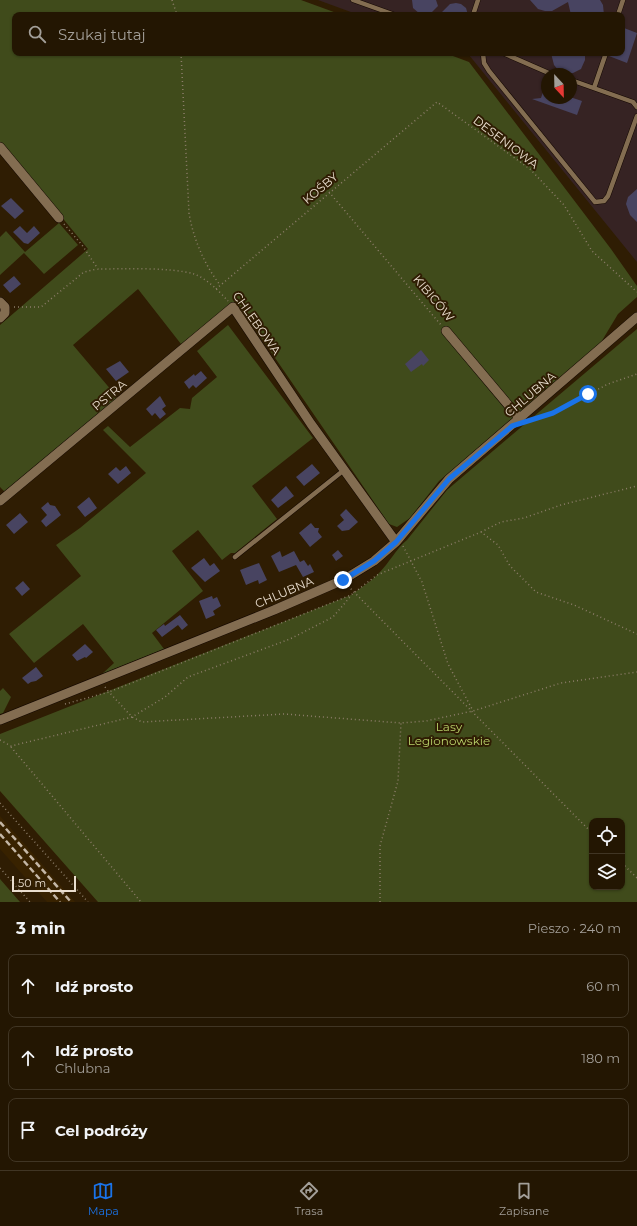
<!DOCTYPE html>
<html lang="pl">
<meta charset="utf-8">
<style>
body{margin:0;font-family:Montserrat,sans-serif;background:#2b1f0c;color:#f1f3f6}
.controls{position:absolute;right:12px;bottom:12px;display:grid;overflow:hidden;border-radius:8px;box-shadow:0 1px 3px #0004}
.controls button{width:36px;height:36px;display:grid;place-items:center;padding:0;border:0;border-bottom:1px solid #403524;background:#231602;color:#f1f3f6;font:20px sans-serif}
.compass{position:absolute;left:541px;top:68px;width:36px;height:36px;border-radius:50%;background:#231602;box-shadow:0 1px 3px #0004;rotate:158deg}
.scale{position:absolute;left:12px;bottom:10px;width:64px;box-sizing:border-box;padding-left:4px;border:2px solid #e9ddce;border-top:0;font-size:11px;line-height:14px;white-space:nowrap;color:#e9ddce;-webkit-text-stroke:3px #2f1d03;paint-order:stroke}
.stop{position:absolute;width:12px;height:12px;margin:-9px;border:3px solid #1a73e8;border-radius:50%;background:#fff}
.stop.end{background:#1a73e8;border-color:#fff;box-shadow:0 1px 4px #0008}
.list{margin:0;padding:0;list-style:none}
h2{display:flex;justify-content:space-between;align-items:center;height:52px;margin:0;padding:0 16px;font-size:17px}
h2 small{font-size:13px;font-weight:400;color:#a39f99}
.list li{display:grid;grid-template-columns:26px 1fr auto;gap:12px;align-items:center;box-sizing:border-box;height:64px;margin:0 8px 8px;padding:0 8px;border:1px solid #403524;border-radius:8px}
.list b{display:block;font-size:15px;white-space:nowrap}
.list p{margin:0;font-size:13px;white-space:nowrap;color:#a39f99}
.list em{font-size:13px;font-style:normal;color:#a39f99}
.icon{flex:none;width:22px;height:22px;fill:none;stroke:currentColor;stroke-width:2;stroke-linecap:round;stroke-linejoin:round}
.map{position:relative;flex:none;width:637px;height:902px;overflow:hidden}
.search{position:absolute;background:#231602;box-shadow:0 1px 3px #0004;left:12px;right:12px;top:12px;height:44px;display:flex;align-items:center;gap:10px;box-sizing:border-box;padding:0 14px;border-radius:8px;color:#a39f99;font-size:15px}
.sheet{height:268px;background:#231602}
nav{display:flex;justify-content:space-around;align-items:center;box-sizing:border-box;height:56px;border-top:1px solid #403524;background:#231602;font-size:11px;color:#a39f99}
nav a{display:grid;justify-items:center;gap:2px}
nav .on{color:#1a73e8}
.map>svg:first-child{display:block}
</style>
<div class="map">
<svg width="637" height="902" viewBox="0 0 637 902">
<rect width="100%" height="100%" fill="#2f1d03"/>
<!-- built -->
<path fill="#382200" d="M0,816L75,902H47L0,849Z"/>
<!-- industrial -->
<path fill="#362323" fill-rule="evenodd" d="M318,0H637V262L469,55L464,53H622V15H359ZM547,74H571V98H547Z"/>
<!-- green -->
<path fill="#404b1b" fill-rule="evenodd" d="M0,0H301L342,15H15V53H445L469,62L611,249L637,286V297L618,314L600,344L439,481L410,518L397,527L389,524L236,301L181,344L138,289L73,345L118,398L5,492L0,487V325L88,249L0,142Z
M59,223L78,245L44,274L24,253L0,275V237L6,231L25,252Z
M228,325L313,438L252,486L277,519L235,553H231L222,560L198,530L172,551L203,591L152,633L164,649L102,674L114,663L83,624L34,663L9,634L81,576L56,545L80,528L146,473L103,430L108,426L130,447L180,408L190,409L192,398L217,377L197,351Z
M637,329V902H98L0,791V734L351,595C360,588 371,582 379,573C389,563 396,549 407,540L447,490ZM592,821H622V887H592Z
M3,688L11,697L3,713L0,714V691Z
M0,879L20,902H0Z"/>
<!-- building -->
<path fill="#484461" d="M412,0H436L438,6L430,14H420L413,8Z
M530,0H600L603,5L604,15H571L568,2L552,11H545L538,9Z
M456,3L461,4L466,8L468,15H439L450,4Z
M624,28L637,33L627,63L609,56L610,53H622V33Z
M551,53H585V60L581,69L573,73L566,74L559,71L554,65Z
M546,83L547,98H573L582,101L577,115L532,99L541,98Z
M637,189V222L630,215L626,204L628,197Z
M11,198L24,211L15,219L1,206Z
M20,226L27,233L34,226L40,233L28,244L24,243L13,232Z
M14,276L21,284L10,293L3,285Z
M421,350L429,360L423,366L422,364L411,372L405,364Z
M120,361L129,372L116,381L106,369Z
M201,371L207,378L196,388L193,385L189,389L184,382L194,374L195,376Z
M160,396L166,406L162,409L166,414L160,419L155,413L152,416L146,409Z
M312,464L320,473L304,486L296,477Z
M126,466L131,473L118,484L108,474L116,467L120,471Z
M286,486L294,496L278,508L271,500Z
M89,497L97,508L85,517L77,507Z
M48,502L50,505L55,506L61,515L46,527L41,521L47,515L41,508Z
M346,509L358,522L349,530L342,531L337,526L344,520L340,515Z
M20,513L28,522L14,534L6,525Z
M311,523L315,528H319L318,532L322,537L310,547L299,533Z
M338,550L343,556L336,561L332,555Z
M280,551L282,557L294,551L300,562L304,560L308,566L310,564L314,572L303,577L296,565L279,572L271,556Z
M204,558L210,566L214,563L220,571L205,582L191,568Z
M259,563L267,580L259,584L258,580L246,585L240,570Z
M23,581L30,589L22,596L15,588Z
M212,596L213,599L217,597L221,606L213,611L215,615L206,619L199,601Z
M180,615L188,625L182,630L178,625L162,637L156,630L164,624L165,626Z
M85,644L93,652L86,658L85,657L77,661L72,655Z
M36,667L43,676L36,681L31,682L28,684L22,678Z"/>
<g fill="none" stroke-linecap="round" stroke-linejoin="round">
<defs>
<path id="service" d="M353,0L395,15
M473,15L478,0
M618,15L623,0
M483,53L484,63L489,71L595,202L604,201L608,196L637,116
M503,53L551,74
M571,80L633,102L637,107
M594,88L606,53
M235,557L344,470"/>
<path id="minor" d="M0,147L59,218
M0,302L5,307V313L0,318
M446,331L520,419
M0,501L233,307L311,424L396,542
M0,720L274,610L343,580L374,561L396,542L449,479L637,317"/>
</defs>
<!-- service casing -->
<use href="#service" stroke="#140800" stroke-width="5.5"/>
<!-- minor casing -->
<use href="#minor" stroke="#140800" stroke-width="10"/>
<!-- path -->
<path stroke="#8c7d69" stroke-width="1.5" stroke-dasharray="1 3" stroke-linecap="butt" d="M172,0L177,15
M181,53L189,213C193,238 204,264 220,285
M329,192L441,325
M64,224L82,245L98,269C124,269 170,267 194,274C206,278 219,291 228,301
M216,289L437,102L530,169L564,205L592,251L637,292
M14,307H41L84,272L97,269
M533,419L553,413L608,384L637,374
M481,532L501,522L524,518L561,505L637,486
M403,546L422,582L448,664L472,709
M348,586L592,833
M105,687L109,692L351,595L377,575L481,532L498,545L510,566L536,592L574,605L637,634
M65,704L109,692L132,717L142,722L284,714L401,723L426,721L473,711L561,683L637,672
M0,740L11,746L132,717L165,697L188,677L290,639L333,617L350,597
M11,747L141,902
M0,803L88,902
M622,863L637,878
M0,868L30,902
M380,902V846L398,781L401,723"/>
<!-- service -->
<use href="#service" stroke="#836d51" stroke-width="4.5"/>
<!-- minor -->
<use href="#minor" stroke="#836d51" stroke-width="9"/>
<!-- rail -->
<path stroke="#c4b7a6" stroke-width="2.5" stroke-dasharray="6 3" stroke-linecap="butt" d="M0,822L71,902
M0,834L60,902"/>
</g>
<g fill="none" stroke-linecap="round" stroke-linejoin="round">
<!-- route -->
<path stroke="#1a73e8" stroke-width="5" d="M343,580L374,561L396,542L449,479L512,426L553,413L588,394"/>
</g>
<g text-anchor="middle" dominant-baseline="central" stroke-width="4" stroke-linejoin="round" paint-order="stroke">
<!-- street labels -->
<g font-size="12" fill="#e9ddce" stroke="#2f1d03">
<text transform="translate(506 142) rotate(37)">DESENIOWA</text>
<text transform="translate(320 188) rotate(-40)">KOŚBY</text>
<text transform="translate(434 298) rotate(50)">KIBICÓW</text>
<text transform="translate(257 323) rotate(55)">CHLEBOWA</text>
<text transform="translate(530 394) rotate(-40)">CHLUBNA</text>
<text transform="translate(109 395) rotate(-40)">PSTRA</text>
<text transform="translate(284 592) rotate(-23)">CHLUBNA</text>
</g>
<!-- park labels -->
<g font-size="12" fill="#b9d26a" stroke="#2f1d03">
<text x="449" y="726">Lasy<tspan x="449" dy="14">Legionowskie</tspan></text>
</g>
</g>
</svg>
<div class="controls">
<button><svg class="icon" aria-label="locate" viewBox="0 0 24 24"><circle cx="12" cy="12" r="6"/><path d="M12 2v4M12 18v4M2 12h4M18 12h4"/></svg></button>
<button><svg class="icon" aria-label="layers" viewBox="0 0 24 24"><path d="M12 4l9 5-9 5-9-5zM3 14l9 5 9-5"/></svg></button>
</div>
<svg class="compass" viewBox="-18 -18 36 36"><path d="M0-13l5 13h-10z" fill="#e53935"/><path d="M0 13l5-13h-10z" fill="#a39f99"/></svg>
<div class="scale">50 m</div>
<div class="stop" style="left:588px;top:394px"></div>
<div class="stop end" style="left:343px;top:580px"></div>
<div class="search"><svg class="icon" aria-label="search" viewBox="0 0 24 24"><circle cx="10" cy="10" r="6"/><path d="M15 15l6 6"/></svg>Szukaj tutaj</div>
</div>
<section class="sheet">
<h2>3 min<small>Pieszo · 240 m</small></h2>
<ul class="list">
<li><svg class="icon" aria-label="ahead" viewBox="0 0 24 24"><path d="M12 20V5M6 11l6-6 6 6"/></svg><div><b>Idź prosto</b></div><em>60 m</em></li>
<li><svg class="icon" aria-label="ahead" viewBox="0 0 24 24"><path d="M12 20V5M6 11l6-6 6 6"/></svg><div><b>Idź prosto</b><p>Chlubna</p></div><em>180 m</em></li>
<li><svg class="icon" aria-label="arrive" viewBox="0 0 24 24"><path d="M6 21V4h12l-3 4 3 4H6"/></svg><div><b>Cel podróży</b></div></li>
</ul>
</section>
<nav>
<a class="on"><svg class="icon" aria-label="map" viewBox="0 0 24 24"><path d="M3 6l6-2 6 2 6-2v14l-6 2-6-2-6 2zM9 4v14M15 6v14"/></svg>Mapa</a>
<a><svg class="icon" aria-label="directions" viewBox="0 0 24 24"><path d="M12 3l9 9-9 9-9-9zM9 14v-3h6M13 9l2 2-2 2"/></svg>Trasa</a>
<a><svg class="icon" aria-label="saved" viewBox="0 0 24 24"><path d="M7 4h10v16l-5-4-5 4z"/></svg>Zapisane</a>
</nav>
